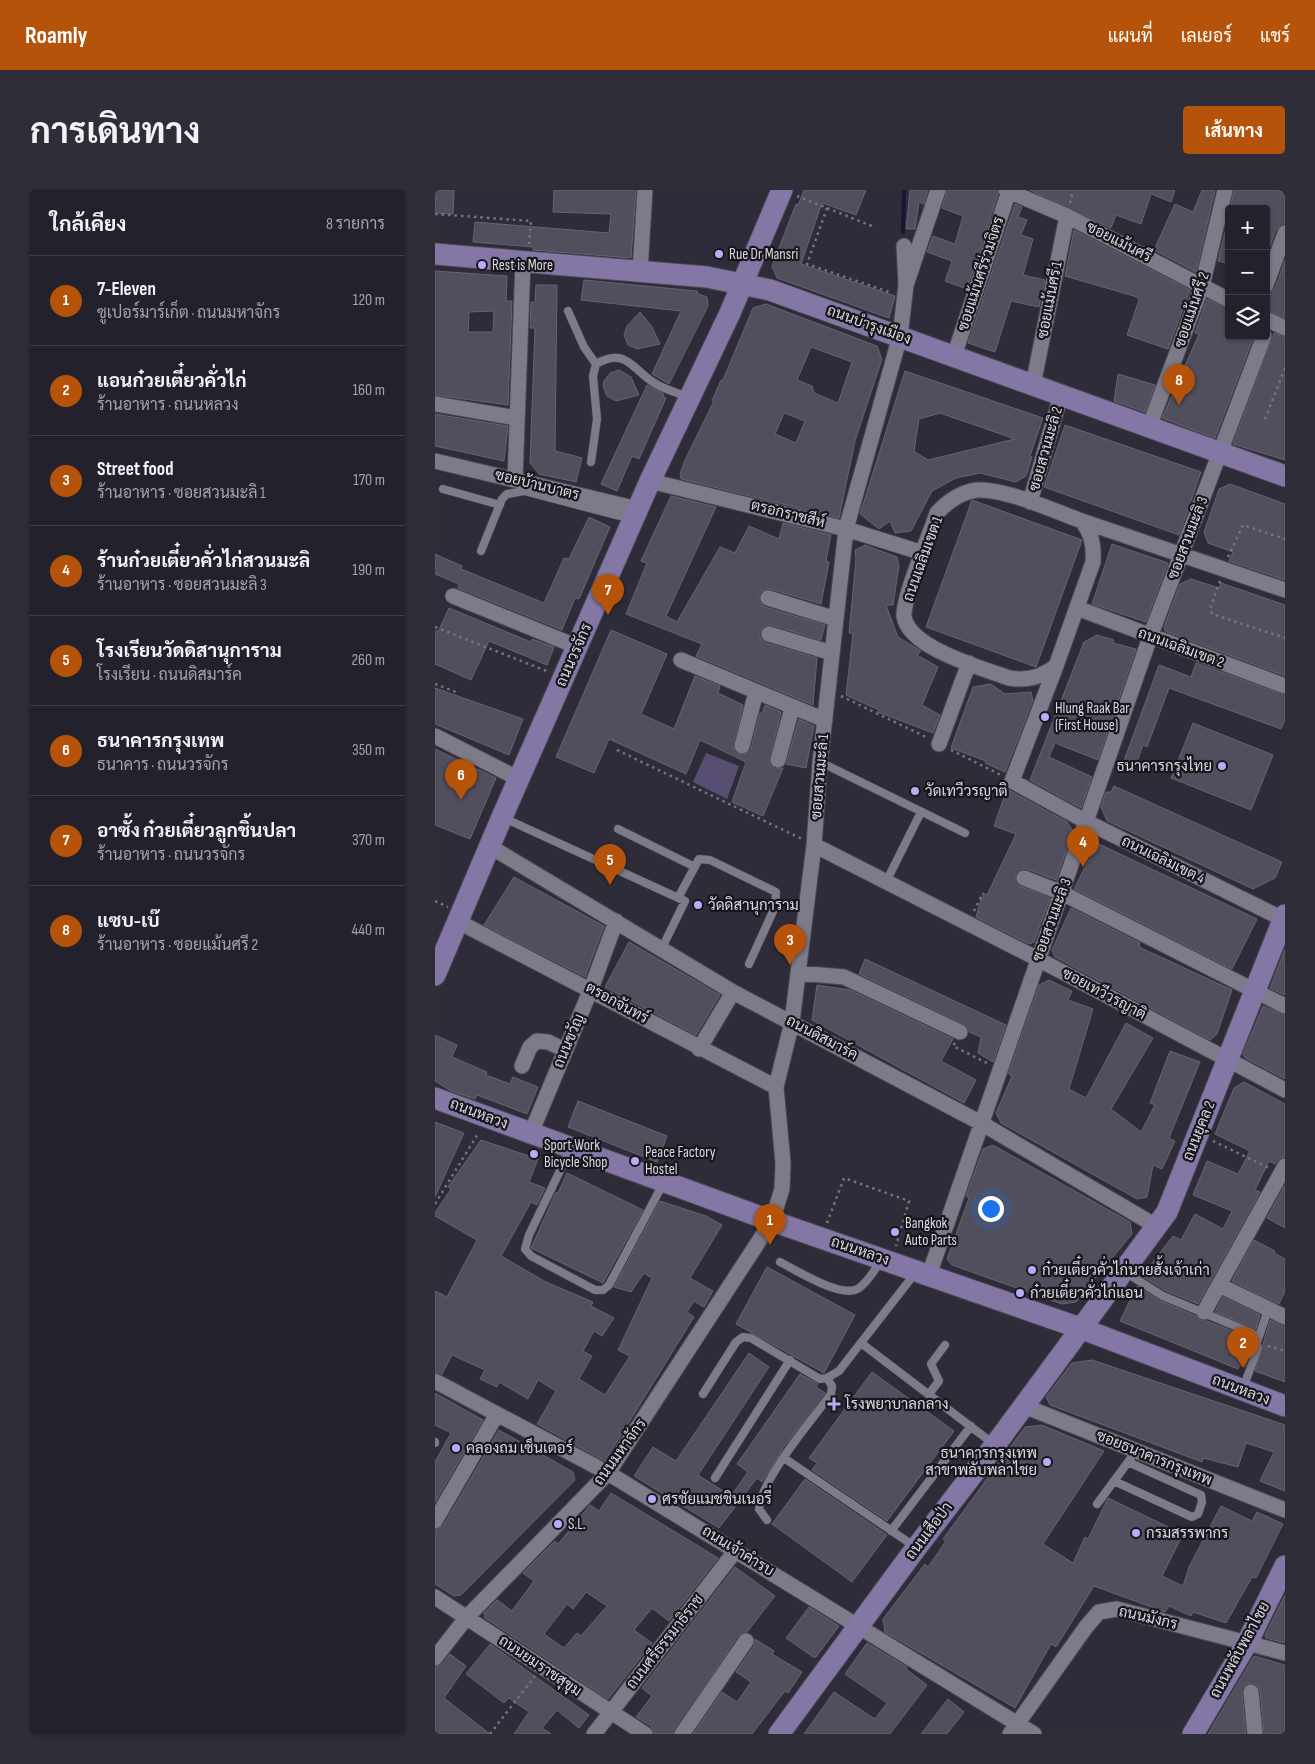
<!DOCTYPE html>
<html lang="th">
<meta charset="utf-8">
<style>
body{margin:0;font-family:"Sofia Sans Condensed",Sarabun,sans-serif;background:#2f2e38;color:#f1f3f6}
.controls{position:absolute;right:15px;top:15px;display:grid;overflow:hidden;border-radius:5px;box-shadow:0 1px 4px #0004}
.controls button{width:45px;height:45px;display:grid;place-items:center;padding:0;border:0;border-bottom:1px solid #403e48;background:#23212c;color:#f1f3f6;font:25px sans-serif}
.you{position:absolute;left:555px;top:1018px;width:18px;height:18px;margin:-12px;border:4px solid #fff;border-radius:50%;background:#1a73e8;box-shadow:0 0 0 8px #1a73e833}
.badge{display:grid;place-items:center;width:32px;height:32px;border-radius:50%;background:#b45309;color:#fff;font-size:16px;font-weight:700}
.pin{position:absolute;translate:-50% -41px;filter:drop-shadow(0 1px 2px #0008)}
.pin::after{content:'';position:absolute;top:26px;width:18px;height:15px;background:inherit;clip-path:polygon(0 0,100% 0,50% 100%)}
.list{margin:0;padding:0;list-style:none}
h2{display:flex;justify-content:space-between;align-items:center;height:65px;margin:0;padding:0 20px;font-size:21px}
h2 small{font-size:16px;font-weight:400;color:#a3a3a9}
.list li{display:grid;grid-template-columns:32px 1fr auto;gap:15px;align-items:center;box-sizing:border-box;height:90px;padding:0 20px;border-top:1px solid #403e48}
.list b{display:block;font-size:19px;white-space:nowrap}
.list p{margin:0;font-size:16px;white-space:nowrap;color:#a3a3a9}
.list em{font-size:16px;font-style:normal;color:#a3a3a9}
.icon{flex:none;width:28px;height:28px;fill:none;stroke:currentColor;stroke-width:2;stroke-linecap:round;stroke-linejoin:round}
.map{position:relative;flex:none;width:850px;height:1544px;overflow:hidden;border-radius:5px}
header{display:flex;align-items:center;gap:30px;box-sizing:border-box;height:70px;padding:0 25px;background:#b45309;color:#fff}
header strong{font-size:24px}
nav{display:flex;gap:28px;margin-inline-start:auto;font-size:18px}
.intro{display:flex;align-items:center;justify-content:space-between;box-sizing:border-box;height:120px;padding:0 30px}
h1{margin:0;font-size:35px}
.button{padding:12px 22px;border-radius:5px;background:#b45309;color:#fff;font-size:18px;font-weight:700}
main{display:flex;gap:30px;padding:0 30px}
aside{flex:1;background:#23212c;border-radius:5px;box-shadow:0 1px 4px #0004}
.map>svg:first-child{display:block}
</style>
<header>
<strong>Roamly</strong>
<nav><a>แผนที่</a><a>เลเยอร์</a><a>แชร์</a></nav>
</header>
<div class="intro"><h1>การเดินทาง</h1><a class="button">เส้นทาง</a></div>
<main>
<aside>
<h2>ใกล้เคียง<small>8 รายการ</small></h2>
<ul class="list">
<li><span class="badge">1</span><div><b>7-Eleven</b><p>ซูเปอร์มาร์เก็ต · ถนนมหาจักร</p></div><em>120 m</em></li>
<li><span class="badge">2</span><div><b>แอนก๋วยเตี๋ยวคั่วไก่</b><p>ร้านอาหาร · ถนนหลวง</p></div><em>160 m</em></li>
<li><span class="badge">3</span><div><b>Street food</b><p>ร้านอาหาร · ซอยสวนมะลิ 1</p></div><em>170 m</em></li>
<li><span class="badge">4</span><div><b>ร้านก๋วยเตี๋ยวคั่วไก่สวนมะลิ</b><p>ร้านอาหาร · ซอยสวนมะลิ 3</p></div><em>190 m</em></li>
<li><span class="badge">5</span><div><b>โรงเรียนวัดดิสานุการาม</b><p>โรงเรียน · ถนนดิสมาร์ค</p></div><em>260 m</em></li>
<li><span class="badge">6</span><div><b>ธนาคารกรุงเทพ</b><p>ธนาคาร · ถนนวรจักร</p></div><em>350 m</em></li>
<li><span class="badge">7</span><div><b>อาซั้ง ก๋วยเตี๋ยวลูกชิ้นปลา</b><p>ร้านอาหาร · ถนนวรจักร</p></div><em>370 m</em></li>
<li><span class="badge">8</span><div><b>แซบ-เบ๊</b><p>ร้านอาหาร · ซอยแม้นศรี 2</p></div><em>440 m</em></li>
</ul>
</aside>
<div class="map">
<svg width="850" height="1544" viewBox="0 0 850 1544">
<rect width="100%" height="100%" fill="#2f2c3a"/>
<!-- green -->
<path fill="#574e72" d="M271,563L304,576L292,609L258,592Z"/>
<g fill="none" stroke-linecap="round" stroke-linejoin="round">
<!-- stream -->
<path stroke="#1e1337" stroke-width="4" d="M468,42L469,0"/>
</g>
<!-- building -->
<path fill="#514e5d" stroke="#666372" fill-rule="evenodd" d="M0,0H19L18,24L0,23Z
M119,0H201L196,68L98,60V57L38,52L40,32L174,43L176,24L118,22Z
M369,0H431L421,25L387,13L366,74L460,106L454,128L342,88L337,76L361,14L363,15Z
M475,0H493L489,14L484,12L480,39H471Z
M512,0H562L563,4L532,99L510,91L517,71L492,62L498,46L520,54L528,26L507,18Z
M595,0H740L736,12L716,4L706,34L681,25L676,38Z
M767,0H780L761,82L719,60L740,14L758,22Z
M799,0H841L847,2L850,8V34L841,39L831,67V19H795Z
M580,14L587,17L583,27L592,30L586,45L598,49L588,85L610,90L604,117L576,111L560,162L533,153Z
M794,25V74L783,71Z
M639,40L755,100L733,159L692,145L704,110L702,107L630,86Z
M850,70V128L831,120V104L840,99Z
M0,81L72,86L71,111H77L73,215L0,205ZM59,121L58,142H33L34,122Z
M149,90L262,101L263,104L272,107L273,116L234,194L217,184L246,121L146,110Z
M101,95H122L120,261L147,268L141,292L104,284L95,273L100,138H95L96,112H100Z
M772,109L794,119V146H819L780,248L727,228L764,144L760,143Z
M331,114L442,156L447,169L420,251L404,328L246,289L245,284L250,270L279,211H277L286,190H288L318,118ZM376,157L417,172L403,213L379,203L377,196L362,190ZM349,223L370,231L361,253L340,244Z
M205,122L217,137L225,154L202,159L193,155L189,145L192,136Z
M839,143L850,147V270L798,254Z
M184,180L196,187L204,205L181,211L172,206L168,196L169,191L175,183Z
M470,181L608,228L595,266L597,267L591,286L581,292L545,283L521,288L497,301L476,341L460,343L455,331L444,339L425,324ZM505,223L580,249L493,270L479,261L484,229Z
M683,184L720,195L710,222L679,211Z
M212,195L229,204L228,207L231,208L204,269L197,266L182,301L166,294Z
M0,224L73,236L69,271L0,256Z
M630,235L766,282L744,345L609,297Z
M795,294L850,314V390L794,371L798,362L773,353L769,342L784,299Z
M236,306L281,317L231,426L242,432L285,357L300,363L314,336L344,349L348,333L396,345L391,371L394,372L386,414L335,399L327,401L324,406L326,414L330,417L390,435L386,450L336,435L328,437L325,442V447L331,453L382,468L378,515L261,466L267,454L191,424L212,373L206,371Z
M537,310L647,350L601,477L491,437Z
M154,327L175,337L144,409L140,408L127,440L23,398L24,394L0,384V364L27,376L26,379L109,413L129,368L134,369Z
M677,354L733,373L711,432L657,414Z
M430,355L462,367L464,376L458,415H451L463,447L486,461L482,465L503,477L487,515L505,525L498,543L443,522L444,520L411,505L418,443H414L421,369L420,360Z
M756,389L784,398L786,393L850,415V486L730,441L729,437L745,394Z
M14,418L96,452L97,449L119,457L112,475L54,451L36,490L0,474V440L3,442Z
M176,440L232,464L206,524L239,539L260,486L285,496L283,503L308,515L298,558L301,563L309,565L316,559L325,523H327L330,515L346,522L334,572L340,579L348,578L328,626L297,612L311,572L265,550L251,584L174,549L159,583L121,567Z
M662,445L679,450L678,453L701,459L663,570L620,553L614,567L657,587L646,618L595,590L649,452Z
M761,473L850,505V529L846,539L734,498L712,557L708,555L698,583L686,579L724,475L756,487Z
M556,494L570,504L596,502L598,510L570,582L550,573L551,571L516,558L538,497Z
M0,498L88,529L74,565L0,534Z
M364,529L379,536L371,578L351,574Z
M758,533L838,565L816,620L736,588Z
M0,559L61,588L35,649L0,635Z
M679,596L847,672L840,688L818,699L672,631L666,617L671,602H676Z
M572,599L632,632L638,641L621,690L592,679H587L581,684L580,690L585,696L615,708L599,752L594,754L541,727L548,703L552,705L581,644L559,636Z
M662,653L822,729L797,779L639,699Z
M79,687L169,736L150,787L49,735Z
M636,718L705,753L704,757L797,800L782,844L775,850L620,767L617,760Z
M194,752L285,805L261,845L170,797Z
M850,759V805L835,798Z
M430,769L571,835L558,872L543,863L546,847L534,842L529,834L424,784Z
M614,790L637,801L633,810L658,819L634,899L651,908L691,833L718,848L676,919L706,942L720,915L715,913L735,861L765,872L734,948L740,951L727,979L718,975L712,1007L702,1009L566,933L561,923L577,886L574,884V882L604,795Z
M382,795L415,800L518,849L506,871L541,890L529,913L377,830Z
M828,816L850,825V889L810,868L808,864Z
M0,845L22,855L17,867L52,882L51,885L75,894L78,887L103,897L92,924L42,905L40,909L16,901L0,891Z
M809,892L850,914V967L845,968L840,974L834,971L820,1000L825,1002L763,1114L731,1101L707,1086L738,1046L746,1050L760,1024L788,1039L797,1021L758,1005L772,971L803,984L815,961L780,944L799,898Z
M143,911L232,946L222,972L133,937Z
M0,932L29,943L0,1007Z
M46,950L103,969L94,992L110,998L102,1015L96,1012L66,1066L111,1092L158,1112L156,1116L179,1128L167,1146L159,1141L148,1161L157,1166L144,1189L170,1205L195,1166L183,1160L217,1088L209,1083L196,1102L179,1097L225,1011L271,1026L287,1035L255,1088L278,1101L269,1117L259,1111L252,1122L259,1127L170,1271L102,1234L121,1201L103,1190L93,1209L64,1192L62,1197L45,1189L50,1180L17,1165L7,1184L0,1182V1101L12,1107L42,1050L0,1026V1023L16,999L13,997Z
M558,955L695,1032L697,1044L641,1112L627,1114L517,1075L512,1069L534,1008L531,1006L548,959Z
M132,983L208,1020L168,1093L96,1058L121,1002L123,1003Z
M850,995V1038L832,1028Z
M819,1050L840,1061L839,1063L850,1069V1102L844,1114L797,1091Z
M332,1077L420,1125L389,1183L301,1134Z
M702,1096L726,1111L761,1126L765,1130L772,1131L813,1147L817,1158L810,1177L805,1175L803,1179L685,1131Z
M788,1107L825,1125L821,1139L780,1122Z
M835,1130L850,1136V1192L820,1181Z
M314,1163L334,1177L263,1285L296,1306L313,1282L302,1274L365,1184L383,1194L381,1197L390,1203L349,1257L327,1292L322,1288L284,1338L199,1286L218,1257L241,1271Z
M657,1170L850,1235V1301L825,1291L839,1262L811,1253L803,1277L768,1268L767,1272L615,1215L611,1207L637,1173Z
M437,1182L519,1241L452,1331L377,1280L382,1273L374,1268Z
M0,1203L48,1230L0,1312V1272L16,1243L0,1235Z
M607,1235L669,1261L608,1354L638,1373L650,1347L653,1349L673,1308L748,1344L727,1386L748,1396L754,1377L786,1316L817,1331L822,1322L848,1334L821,1388L817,1387L791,1433L758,1422L756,1426L734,1416L730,1422L659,1396L621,1457L616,1454L580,1518L450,1442L448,1429L490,1374L493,1377L511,1351L508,1349L590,1237Z
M64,1240L138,1282L140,1290L26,1405L19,1406L0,1394V1340L8,1336Z
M370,1289L452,1345L417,1392L337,1334Z
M176,1303L283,1368L234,1431L217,1418L199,1440L217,1453L173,1509L50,1428L49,1423L62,1410L77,1421L99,1391L88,1383L120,1351L123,1354L155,1315L164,1321ZM151,1402L172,1416L146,1446L142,1443L129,1458L109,1444L132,1414L138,1419Z
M300,1377L340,1406L312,1442L303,1446L238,1544H219L216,1536L201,1527L217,1506L207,1498Z
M850,1405V1453L831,1448L830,1445Z
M374,1417L404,1436L381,1467H378L351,1448Z
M320,1449L339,1461L337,1464L367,1482L353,1503L350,1501L317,1544H258L287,1502L302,1512L316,1492L301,1482L319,1456Z
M432,1453L472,1477L471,1479L492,1495L455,1544H369L399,1502L440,1529L452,1513L410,1484Z
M55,1454L154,1525L144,1538L122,1520L107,1538L116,1544H79L94,1522L74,1508L69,1513L31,1484Z
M15,1464L31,1476L9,1508L55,1544H0V1477L7,1474Z
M819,1466L850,1475V1544H829L825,1501L823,1496L816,1493L810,1495L807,1502L811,1544H773Z
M513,1509L529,1522L512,1544H486Z"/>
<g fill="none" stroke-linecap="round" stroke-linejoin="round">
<defs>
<path id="lane" d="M133,121L149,157L161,174
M156,272L162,229L158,186L161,174C192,156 198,181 221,194C231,200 243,203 254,207
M8,299L65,315
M46,361L67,309L72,304L89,301L196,329
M385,572L530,643
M69,628L250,711L227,758
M183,639L258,676
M451,692L486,622
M243,708L264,669L275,670L341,702L340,717L314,774
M135,960L94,1045L90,1059L96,1066L160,1100H168L174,1095L229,992
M345,1072C361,1080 408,1110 424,1098C433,1092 440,1079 446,1071
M690,1082L728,1106L817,1143L823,1158L808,1198
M822,1152L833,1120
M426,1153L560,1255
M268,1204L301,1152L308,1147L316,1148L385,1189L392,1188L404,1181L481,1082
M494,1204L504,1191L496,1174L510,1155
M0,1252V1253
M349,1268L479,1356
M280,1288L355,1170
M679,1291L757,1327L763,1324L767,1312L766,1305L693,1272
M662,1314L696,1268
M332,1330L324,1319C326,1289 377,1230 396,1204L397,1196L392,1188
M456,1341L536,1236"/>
<path id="street" d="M571,0L632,26L794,110
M469,56L471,94
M205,81L210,0
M831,95L850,43
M831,129L850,138
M519,166L574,1
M598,195L632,26
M0,214L82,228
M714,237L767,96L790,0
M0,271L203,319
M80,289L88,71
M215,291L411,339L488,363
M595,312L626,205
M647,331L850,400
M18,406L143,457
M333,408L401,429
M642,418L850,496
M334,444L397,463
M246,470L390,530
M621,476C606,487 593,491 574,488C547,478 473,458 469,426C468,406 495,345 502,323C513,311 526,302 542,300C570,298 619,321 647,331C657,345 659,355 658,372L621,476L577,591L652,632L850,730
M0,546L84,589
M504,554L534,473
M307,556L321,502
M343,570L357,518
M379,655L603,769L850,900
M54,656L298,802L546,933L721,1036
M589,688L627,703L850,816
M22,731L341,897
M363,783L409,787L525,842
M264,859L298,802
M87,876L95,857L102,851L113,852L130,860
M96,943L156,799L181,731
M494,1085L715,447L829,146
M786,1096L850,1127
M769,1122L850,976
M0,1191L173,1283L599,1544
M589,1216L850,1320
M0,1331L62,1224
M0,1407L210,1544
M0,1468L32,1427L173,1283L337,1031L347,999L348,973L341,897L357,832L379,655L385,572L411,339L465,146L471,95L503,0
M816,1502L820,1544
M159,1544L301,1360
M247,1544L311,1451
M575,1544L651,1437L664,1422L682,1419L850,1463"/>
<path id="secondary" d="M0,64L272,87L335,100L850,286
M0,785L67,627L215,291L295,123L347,0
M0,908L337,1031L645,1138L850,1216
M344,1544L481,1358L560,1255L732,1022L850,725
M758,1544L812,1453L850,1376"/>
</defs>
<!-- lane casing -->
<use href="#lane" stroke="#4a4753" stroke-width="9"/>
<!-- street casing -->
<use href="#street" stroke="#4a4753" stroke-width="17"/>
<!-- secondary casing -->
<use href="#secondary" stroke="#4a4753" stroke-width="23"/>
<!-- path -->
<path stroke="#76747f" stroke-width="2.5" stroke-dasharray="2.5 4" stroke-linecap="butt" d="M362,6L437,36
M635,13L638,0
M392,18L372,74L457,103
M0,24L96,31L94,55
M830,229L850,178
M793,367L808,335L850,349
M785,391L775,419L777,424L850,448
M0,437L114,482
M0,494L21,502
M406,506L493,548
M182,560L367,649
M516,560L566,585
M0,711L13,717
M539,721L548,703
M520,853L518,856L554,874
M778,951L834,978
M0,1014L44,942
M392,1033L409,988L474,1011L461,1056
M833,1156L850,1161
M55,1544L100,1486"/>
<!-- lane -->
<use href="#lane" stroke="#7d7a89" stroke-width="8"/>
<!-- street -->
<use href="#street" stroke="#7d7a89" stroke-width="15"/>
<!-- secondary -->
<use href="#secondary" stroke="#8477a6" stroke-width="21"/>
</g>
<!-- markers -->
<g fill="#bcaaf6" stroke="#17161c" stroke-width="2">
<circle cx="284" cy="64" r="5"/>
<circle cx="47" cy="75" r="5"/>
<circle cx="610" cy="527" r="5"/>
<circle cx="787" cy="576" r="5"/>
<circle cx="480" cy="601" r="5"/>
<circle cx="263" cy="715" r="5"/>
<circle cx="99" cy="964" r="5"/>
<circle cx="200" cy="971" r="5"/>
<circle cx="460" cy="1042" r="5"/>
<circle cx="597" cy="1080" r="5"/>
<circle cx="585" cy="1103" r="5"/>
<path d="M396.5 1206.5h5v5h5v5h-5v5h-5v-5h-5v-5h5z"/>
<circle cx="21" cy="1258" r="5"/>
<circle cx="612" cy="1272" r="5"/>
<circle cx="217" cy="1309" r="5"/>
<circle cx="123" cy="1334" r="5"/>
<circle cx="701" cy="1343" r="5"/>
</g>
<g text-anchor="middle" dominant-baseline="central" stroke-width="4.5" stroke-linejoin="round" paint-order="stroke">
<!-- street labels -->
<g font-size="15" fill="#dad8e1" stroke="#17161c">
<text transform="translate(684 52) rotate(27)">ซอยแม้นศรี</text>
<text transform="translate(546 84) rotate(-72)">ซอยแม้นศรีร่วมจิตร</text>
<text transform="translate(615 110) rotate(-79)">ซอยแม้นศรี 1</text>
<text transform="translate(757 120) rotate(-71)">ซอยแม้นศรี 2</text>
<text transform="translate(434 135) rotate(20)">ถนนบำรุงเมือง</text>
<text transform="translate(611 259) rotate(-74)">ซอยสวนมะลิ 2</text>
<text transform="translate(102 295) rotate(14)">ซอยบ้านบาตร</text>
<text transform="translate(353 324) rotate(14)">ตรอกราชสีห์</text>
<text transform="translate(753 348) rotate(-69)">ซอยสวนมะลิ 3</text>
<text transform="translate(488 369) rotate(-70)">ถนนเฉลิมเขต 1</text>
<text transform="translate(746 458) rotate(20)">ถนนเฉลิมเขต 2</text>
<text transform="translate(139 465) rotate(-66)">ถนนวรจักร</text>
<text transform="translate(385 587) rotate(-85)">ซอยสวนมะลิ 1</text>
<text transform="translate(728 670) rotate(26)">ถนนเฉลิมเขต 4</text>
<text transform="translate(617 730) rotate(-70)">ซอยสวนมะลิ 3</text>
<text transform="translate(669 804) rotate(28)">ซอยเทวีวรญาติ</text>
<text transform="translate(182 813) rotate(29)">ตรอกจันทร์</text>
<text transform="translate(387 848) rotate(28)">ถนนดิสมาร์ค</text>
<text transform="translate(134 851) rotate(-67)">ถนนขวัญ</text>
<text transform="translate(44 924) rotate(21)">ถนนหลวง</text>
<text transform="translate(764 941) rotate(-68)">ถนนยุคล 2</text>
<text transform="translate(425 1061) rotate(19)">ถนนหลวง</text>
<text transform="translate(806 1200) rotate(21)">ถนนหลวง</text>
<text transform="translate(185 1262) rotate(-54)">ถนนมหาจักร</text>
<text transform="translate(719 1268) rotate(22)">ซอยธนาคารกรุงเทพ</text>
<text transform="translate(494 1341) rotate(-53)">ถนนเสือป่า</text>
<text transform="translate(303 1361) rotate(32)">ถนนเจ้าคำรบ</text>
<text transform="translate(713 1428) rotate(13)">ถนนมังกร</text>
<text transform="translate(230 1452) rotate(-52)">ถนนศรีธรรมาธิราช</text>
<text transform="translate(805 1460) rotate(-61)">ถนนพลับพลาไชย</text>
<text transform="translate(105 1476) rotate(34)">ถนนยมราชสุขุม</text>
</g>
<!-- poi labels -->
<g font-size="15" fill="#dad8e1" stroke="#17161c" text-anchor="start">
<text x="294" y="64">Rue Dr Mansri</text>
<text x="57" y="75">Rest is More</text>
<text x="620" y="518">Hlung Raak Bar<tspan x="620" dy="17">(First House)</tspan></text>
<text x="777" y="576" text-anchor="end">ธนาคารกรุงไทย</text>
<text x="490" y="601">วัดเทวีวรญาติ</text>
<text x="273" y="715">วัดดิสานุการาม</text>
<text x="109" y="955">Sport Work<tspan x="109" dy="17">Bicycle Shop</tspan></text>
<text x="210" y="962">Peace Factory<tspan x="210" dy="17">Hostel</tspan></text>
<text x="470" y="1033">Bangkok<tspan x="470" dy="17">Auto Parts</tspan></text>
<text x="607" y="1080">ก๋วยเตี๋ยวคั่วไก่นายฮั้งเจ้าเก่า</text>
<text x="595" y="1103">ก๋วยเตี๋ยวคั่วไก่แอน</text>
<text x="410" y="1214">โรงพยาบาลกลาง</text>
<text x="31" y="1258">คลองถม เซ็นเตอร์</text>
<text x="602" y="1263" text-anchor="end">ธนาคารกรุงเทพ<tspan x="602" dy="17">สาขาพลับพลาไชย</tspan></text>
<text x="227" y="1309">ศรชัยแมชชินเนอรี่</text>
<text x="133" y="1334">S.L.</text>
<text x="711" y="1343">กรมสรรพากร</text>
</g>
</g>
</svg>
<div class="controls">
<button>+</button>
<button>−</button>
<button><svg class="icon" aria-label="layers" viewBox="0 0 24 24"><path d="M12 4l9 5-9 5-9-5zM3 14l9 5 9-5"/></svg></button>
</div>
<div class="you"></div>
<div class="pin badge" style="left:335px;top:1055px">1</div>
<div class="pin badge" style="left:808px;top:1178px">2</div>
<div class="pin badge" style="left:355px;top:775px">3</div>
<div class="pin badge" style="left:648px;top:677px">4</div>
<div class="pin badge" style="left:175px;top:695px">5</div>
<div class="pin badge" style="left:26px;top:610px">6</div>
<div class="pin badge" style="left:173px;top:425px">7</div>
<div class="pin badge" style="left:744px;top:215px">8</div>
</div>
</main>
